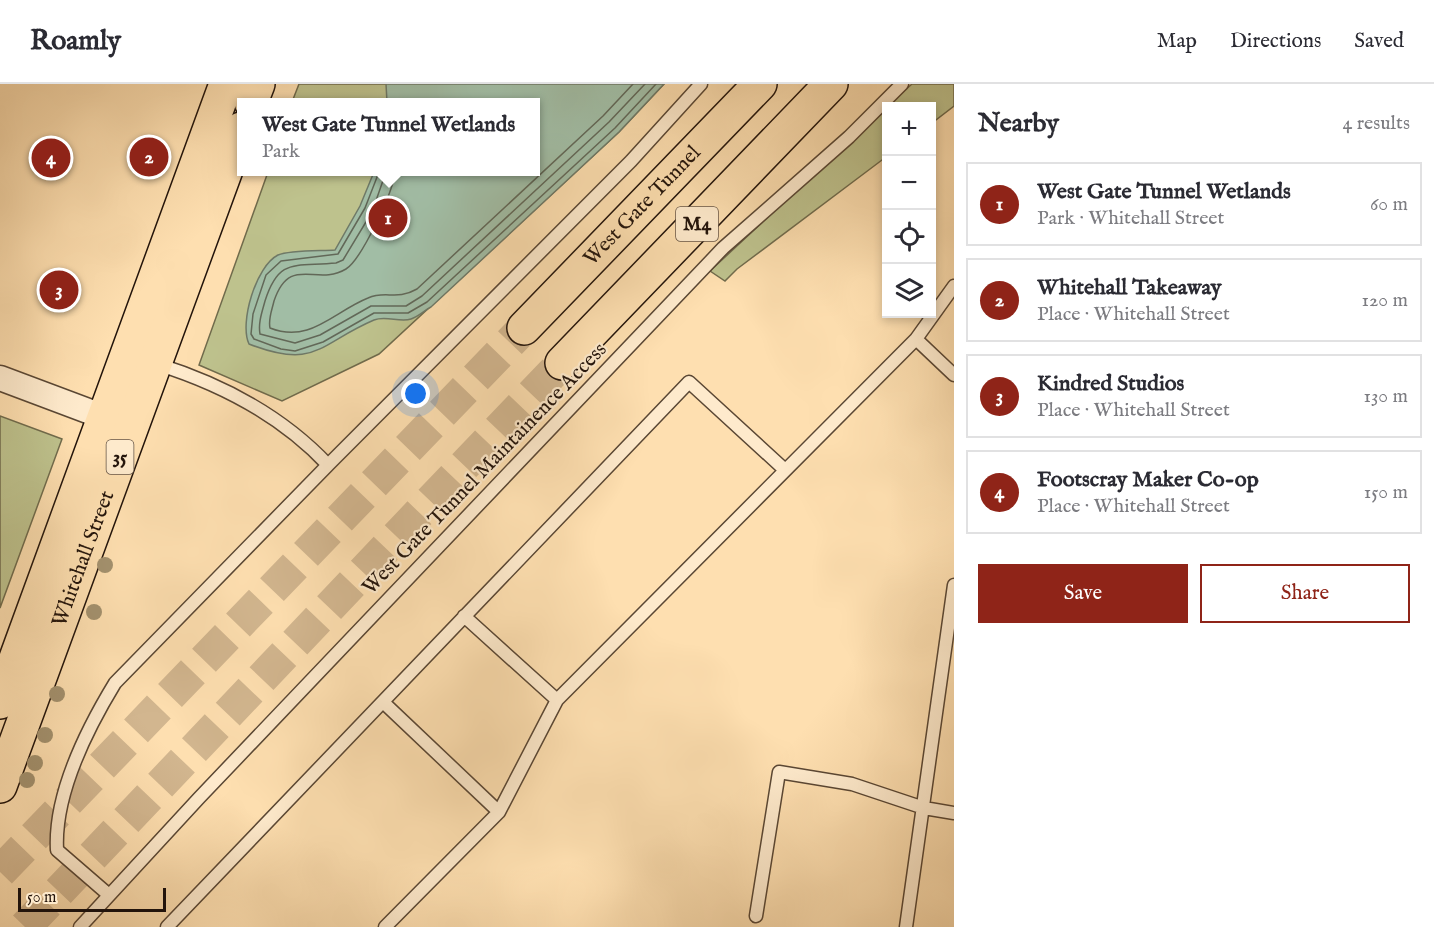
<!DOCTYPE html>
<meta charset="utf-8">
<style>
body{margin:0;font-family:"IM FELL English",serif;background:#f2f2f3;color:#2b2b33}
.controls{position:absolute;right:18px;top:18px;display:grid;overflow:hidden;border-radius:0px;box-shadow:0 3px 9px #0003}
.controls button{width:54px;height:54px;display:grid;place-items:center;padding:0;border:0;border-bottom:2px solid #e1e1e2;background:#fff;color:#2b2b33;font:30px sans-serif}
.scale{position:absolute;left:18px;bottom:15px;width:148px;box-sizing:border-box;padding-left:6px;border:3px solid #23140b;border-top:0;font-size:16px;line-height:21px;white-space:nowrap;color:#23140b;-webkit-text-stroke:4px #feeacc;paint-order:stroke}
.you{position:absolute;left:416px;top:310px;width:21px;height:21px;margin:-15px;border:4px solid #fff;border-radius:50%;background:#1a73e8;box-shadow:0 0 0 9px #1a73e833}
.badge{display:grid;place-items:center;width:39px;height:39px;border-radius:50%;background:#8f2418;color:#fff;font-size:20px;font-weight:700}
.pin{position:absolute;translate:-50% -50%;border:3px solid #fff;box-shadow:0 2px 6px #0006}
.popup{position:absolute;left:237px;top:14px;width:303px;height:78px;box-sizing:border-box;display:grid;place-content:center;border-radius:0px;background:#fff;filter:drop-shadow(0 2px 4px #0005);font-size:20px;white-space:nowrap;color:#7c7c81}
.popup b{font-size:22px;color:#2b2b33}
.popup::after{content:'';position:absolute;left:50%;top:100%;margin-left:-12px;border:12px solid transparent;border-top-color:#fff}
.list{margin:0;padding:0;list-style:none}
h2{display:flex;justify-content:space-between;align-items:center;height:78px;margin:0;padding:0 24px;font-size:26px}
h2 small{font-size:20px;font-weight:400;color:#7c7c81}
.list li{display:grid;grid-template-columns:39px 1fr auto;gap:18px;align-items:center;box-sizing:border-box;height:84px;margin:0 12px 12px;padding:0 12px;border:2px solid #e1e1e2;border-radius:0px}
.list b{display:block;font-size:22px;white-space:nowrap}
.list p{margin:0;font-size:20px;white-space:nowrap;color:#7c7c81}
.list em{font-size:20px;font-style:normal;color:#7c7c81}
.actions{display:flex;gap:12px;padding:18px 24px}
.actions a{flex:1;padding:14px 0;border:2px solid #8f2418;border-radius:0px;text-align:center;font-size:21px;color:#8f2418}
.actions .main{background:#8f2418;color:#fff}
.icon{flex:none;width:33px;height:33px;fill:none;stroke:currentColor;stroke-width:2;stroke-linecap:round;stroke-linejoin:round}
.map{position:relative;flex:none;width:954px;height:843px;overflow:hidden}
header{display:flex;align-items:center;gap:36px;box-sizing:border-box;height:84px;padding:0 30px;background:#fff;border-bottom:2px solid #e1e1e2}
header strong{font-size:28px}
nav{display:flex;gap:33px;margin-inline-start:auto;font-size:21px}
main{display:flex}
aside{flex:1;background:#fff}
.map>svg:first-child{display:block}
</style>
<header>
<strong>Roamly</strong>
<nav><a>Map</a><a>Directions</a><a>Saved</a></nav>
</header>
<main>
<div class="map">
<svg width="954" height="843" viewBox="0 0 954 843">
<rect width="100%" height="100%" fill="#fedfb0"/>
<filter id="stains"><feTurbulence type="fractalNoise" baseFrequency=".00333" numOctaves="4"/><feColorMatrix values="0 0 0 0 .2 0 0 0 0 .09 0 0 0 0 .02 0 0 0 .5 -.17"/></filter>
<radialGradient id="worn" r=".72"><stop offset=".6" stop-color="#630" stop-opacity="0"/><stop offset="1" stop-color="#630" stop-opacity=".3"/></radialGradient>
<!-- green -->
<path fill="#bec28d" stroke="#706b4c" stroke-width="1.5" d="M299,0H664L619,48L379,270L282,317L199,281L268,88H535V18H292Z
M912,0H954V22L932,39V22H887Z
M886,23V73L737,185L725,197L710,187Z
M0,332L62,355L0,524Z"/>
<!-- water -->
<path fill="#a1bda5" stroke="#6f7967" stroke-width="1.5" d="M386,0H664L619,48L431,223C425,226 418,233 411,235C400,239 386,231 374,236C318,260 316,286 249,260C239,239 256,182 278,171C290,166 321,167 335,166L360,122L374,88H535V18H387Z"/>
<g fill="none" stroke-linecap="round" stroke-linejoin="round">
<!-- shore -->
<path stroke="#626858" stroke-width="1.5" d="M379,88L365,124L338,170L281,177L266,191L253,230L251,250L254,255L281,265L295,267L323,258L374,229H408L427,218L615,44L656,0
M386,88L372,128L343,176L336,179C295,183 279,173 265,217C262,228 258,239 260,250L295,259L320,251L371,222H406L422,212L609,38L645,0
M395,88C395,105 361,176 346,185C316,203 290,170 274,217C272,226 268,235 270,244C310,260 333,228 368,214C386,206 396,217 417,205L603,32L633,0"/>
<!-- highway-tunnel -->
<path stroke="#d2b68f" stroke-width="33" stroke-dasharray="33 16" stroke-linecap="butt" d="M0,788L524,244
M25,843L562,279"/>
<defs>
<path id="lane" d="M916,255L954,291
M157,280C221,300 281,331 328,381L631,77L701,0
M464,532L557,616
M383,618L499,728
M109,811L57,766C54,711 87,645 115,599L328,381
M756,832L779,688L852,700L924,724L954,729
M80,843L199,714L723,164L849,53L902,0
M167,843L689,298L785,386
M385,843L499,728L557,616L916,255L954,202
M906,843L954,501"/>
<path id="street" d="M0,294L104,333"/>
<g id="primary">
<path d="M251,18L258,0"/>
<path d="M0,618L226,0"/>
<path id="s1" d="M0,702L241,45"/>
</g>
<g id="highway">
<path id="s2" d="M524,244L760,0"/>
<path d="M562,279L831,0"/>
</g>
</defs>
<!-- lane casing -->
<use href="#lane" stroke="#5a4734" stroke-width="15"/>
<!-- street casing -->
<use href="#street" stroke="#5a4734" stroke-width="27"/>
<!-- primary casing -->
<use href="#primary" stroke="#23140b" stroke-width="36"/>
<!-- highway casing -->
<use href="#highway" stroke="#23140b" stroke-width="36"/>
<!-- lane -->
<use href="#lane" stroke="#feeacc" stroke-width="12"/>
<!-- street -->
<use href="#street" stroke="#feeacc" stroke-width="24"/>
<!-- primary -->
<use href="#primary" stroke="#fedfb0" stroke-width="33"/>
<!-- highway -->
<use href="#highway" stroke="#fedfb0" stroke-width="33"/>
</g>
<!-- trees -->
<g fill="#a3916e">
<circle cx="105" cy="481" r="8"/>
<circle cx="94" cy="528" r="8"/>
<circle cx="57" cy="610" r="8"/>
<circle cx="45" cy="651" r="8"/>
<circle cx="35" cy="679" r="8"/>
<circle cx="27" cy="696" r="8"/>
</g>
<g text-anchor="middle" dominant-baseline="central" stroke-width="4.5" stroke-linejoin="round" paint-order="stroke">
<!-- shield labels -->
<g fill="#feeacc" stroke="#655445" stroke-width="1.5">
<rect x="676" y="123" width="42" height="34" rx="4.5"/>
<rect x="106.5" y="356" width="27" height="34" rx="4.5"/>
</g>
<g font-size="20" font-weight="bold" fill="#23140b">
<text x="697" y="140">M4</text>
<text x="120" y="373">35</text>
</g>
<!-- street labels -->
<g font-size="21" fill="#23140b" stroke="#feeacc">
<text stroke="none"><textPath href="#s2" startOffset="170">West Gate Tunnel</textPath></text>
<text transform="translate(485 385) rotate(-46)">West Gate Tunnel Maintainence Access</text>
<text stroke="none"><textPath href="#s1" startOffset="242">Whitehall Street</textPath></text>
</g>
</g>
<rect width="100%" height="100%" filter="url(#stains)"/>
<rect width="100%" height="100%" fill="url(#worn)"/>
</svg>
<div class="controls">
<button>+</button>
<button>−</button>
<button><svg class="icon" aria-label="locate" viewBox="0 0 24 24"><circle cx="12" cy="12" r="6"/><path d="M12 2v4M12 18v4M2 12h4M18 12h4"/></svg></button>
<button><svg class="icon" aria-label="layers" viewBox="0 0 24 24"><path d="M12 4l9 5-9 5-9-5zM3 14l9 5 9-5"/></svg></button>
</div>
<div class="scale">50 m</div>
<div class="you"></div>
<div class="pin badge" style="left:388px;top:134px">1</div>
<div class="popup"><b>West Gate Tunnel Wetlands</b>Park</div>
<div class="pin badge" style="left:149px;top:73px">2</div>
<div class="pin badge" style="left:59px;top:206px">3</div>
<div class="pin badge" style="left:51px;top:74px">4</div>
</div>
<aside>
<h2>Nearby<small>4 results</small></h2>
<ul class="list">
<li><span class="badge">1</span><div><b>West Gate Tunnel Wetlands</b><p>Park · Whitehall Street</p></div><em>60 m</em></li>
<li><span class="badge">2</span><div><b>Whitehall Takeaway</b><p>Place · Whitehall Street</p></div><em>120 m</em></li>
<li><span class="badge">3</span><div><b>Kindred Studios</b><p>Place · Whitehall Street</p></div><em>130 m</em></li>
<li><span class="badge">4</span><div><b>Footscray Maker Co-op</b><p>Place · Whitehall Street</p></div><em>150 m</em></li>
</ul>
<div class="actions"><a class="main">Save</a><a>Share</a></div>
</aside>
</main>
